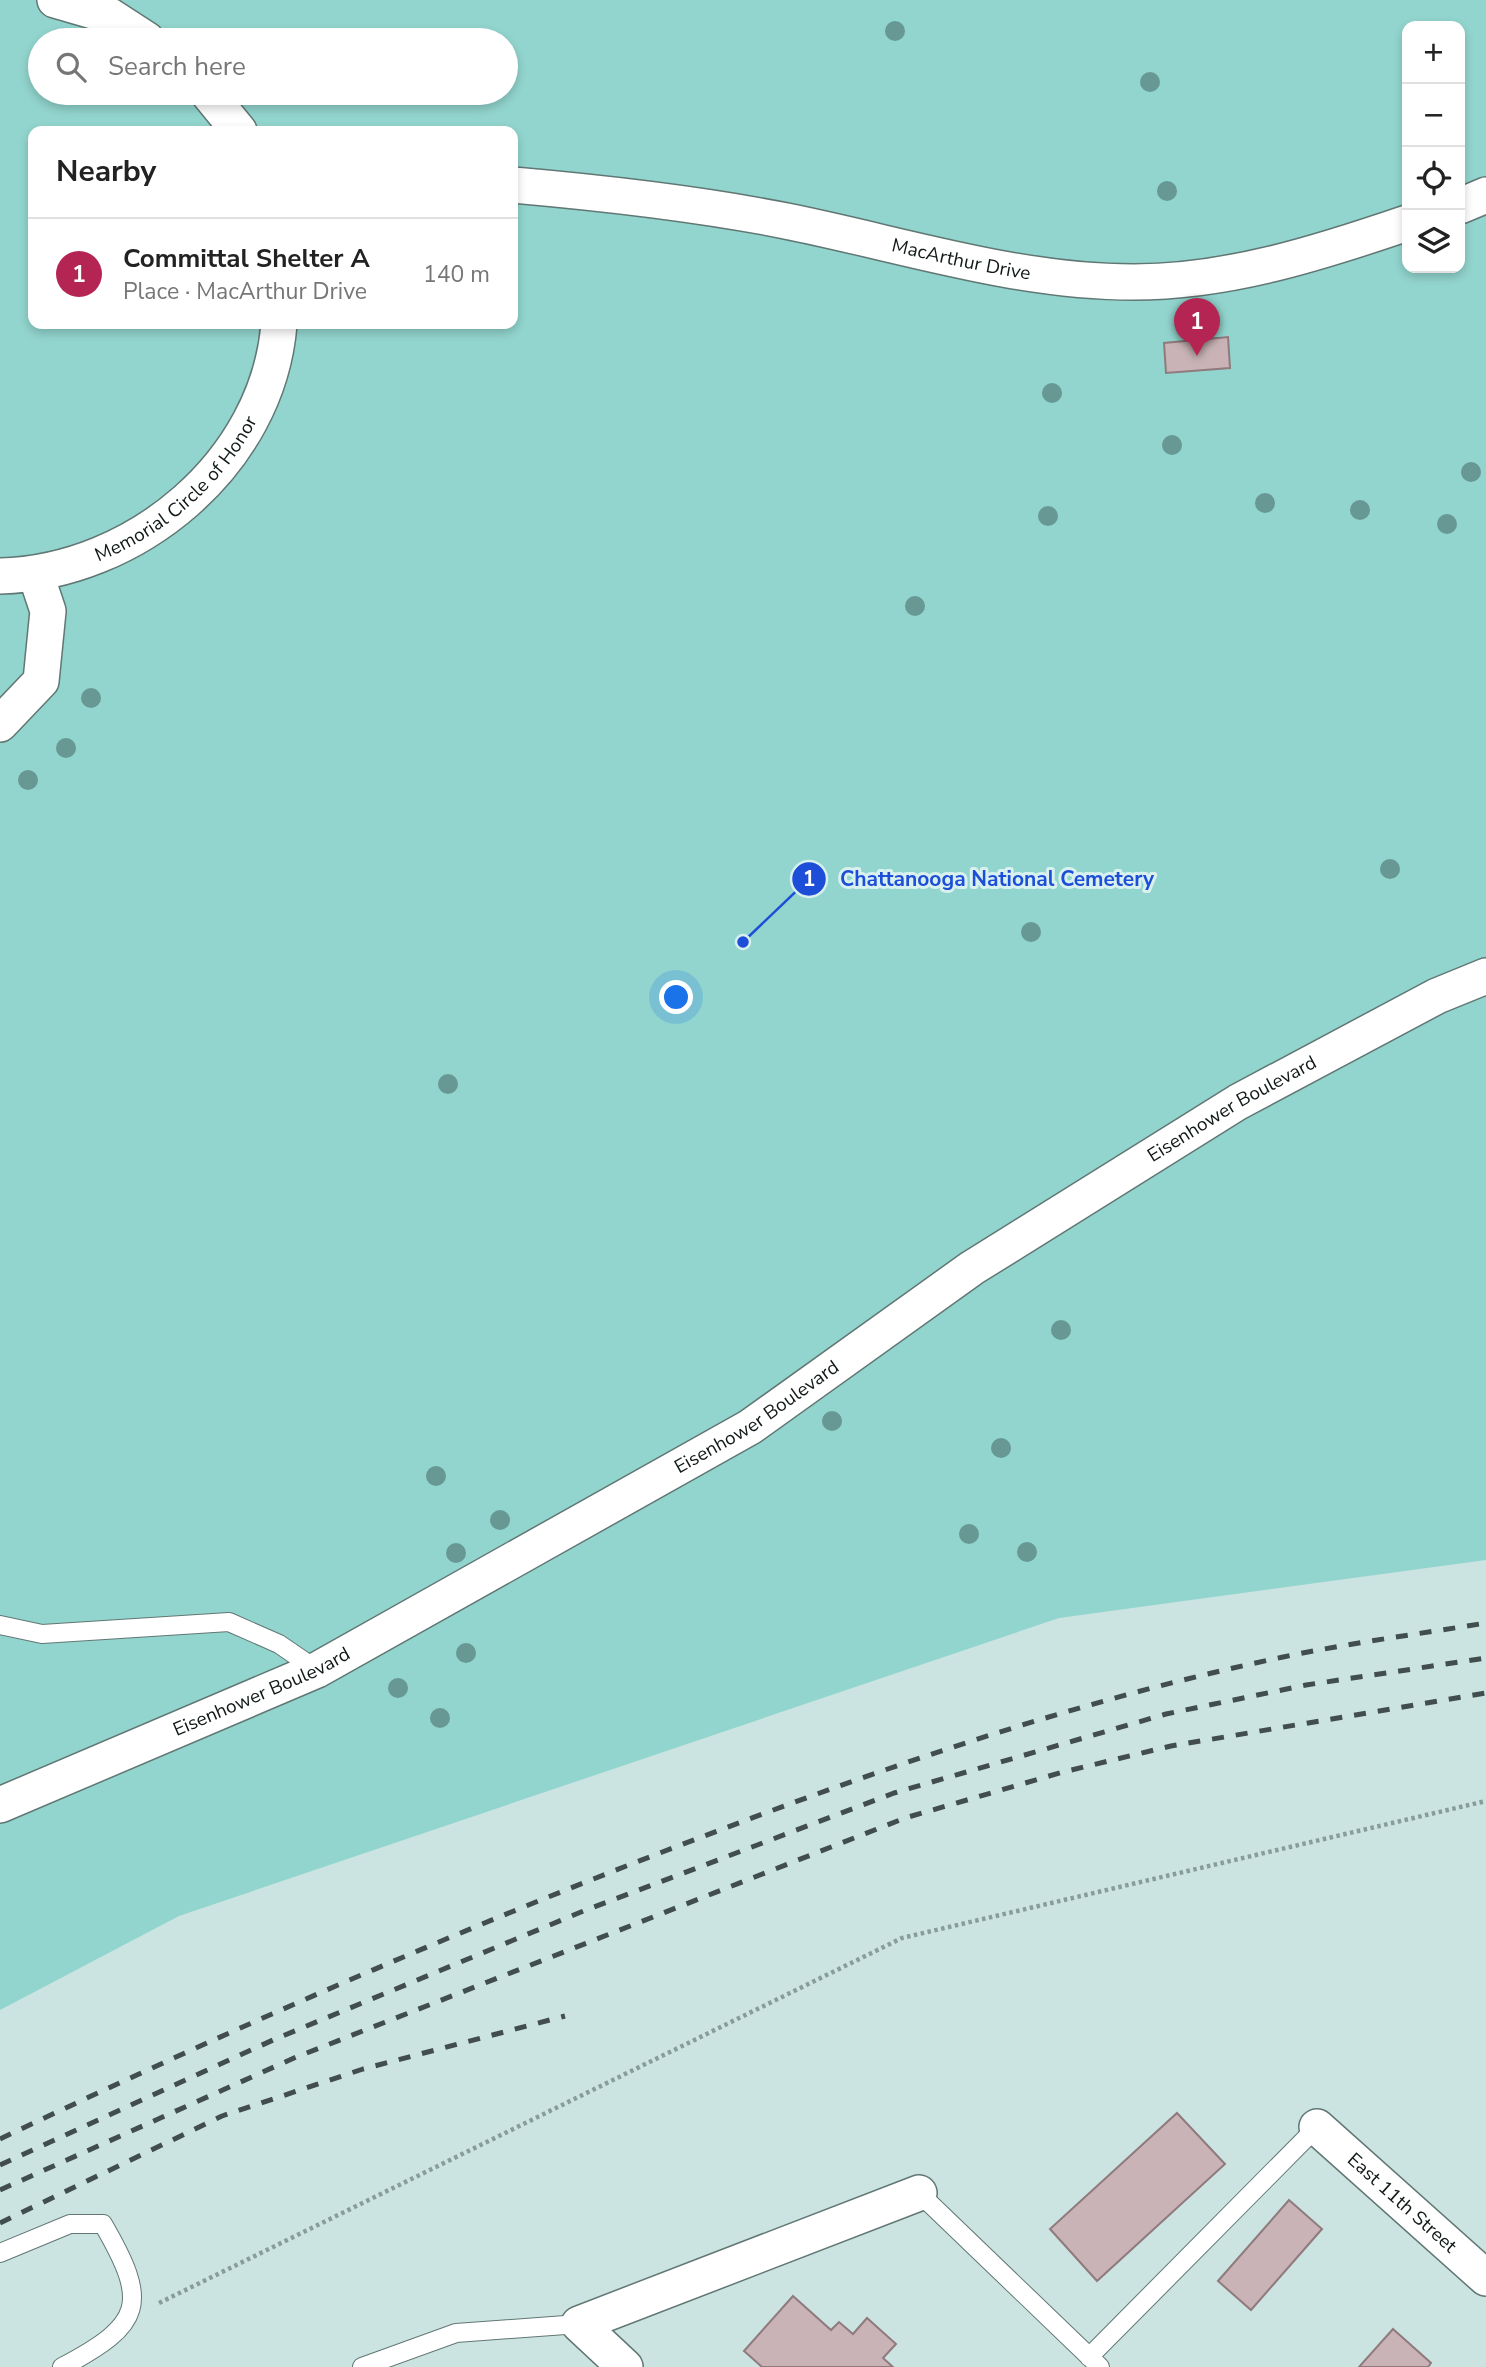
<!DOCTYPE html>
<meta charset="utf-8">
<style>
body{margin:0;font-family:"Nunito Sans",sans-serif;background:#f6f6f6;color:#222}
.controls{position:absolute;right:21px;top:21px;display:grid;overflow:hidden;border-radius:14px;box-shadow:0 4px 10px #0003}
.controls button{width:63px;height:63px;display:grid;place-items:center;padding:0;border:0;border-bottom:2px solid #e0e0e0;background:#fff;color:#222;font:35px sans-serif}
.you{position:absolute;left:677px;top:998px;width:24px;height:24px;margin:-18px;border:5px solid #fff;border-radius:50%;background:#1a73e8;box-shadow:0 0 0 10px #1a73e833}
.badge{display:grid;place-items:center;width:46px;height:46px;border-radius:50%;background:#b52554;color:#fff;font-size:23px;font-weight:700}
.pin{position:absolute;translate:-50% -58px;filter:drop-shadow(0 2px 4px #0008)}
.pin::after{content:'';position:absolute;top:37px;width:24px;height:21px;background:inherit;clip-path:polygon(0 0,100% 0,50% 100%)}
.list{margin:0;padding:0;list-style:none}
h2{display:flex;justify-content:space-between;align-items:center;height:91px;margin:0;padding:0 28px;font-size:30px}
h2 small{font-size:23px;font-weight:400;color:#767676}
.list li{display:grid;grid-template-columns:46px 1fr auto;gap:21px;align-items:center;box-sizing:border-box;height:112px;padding:0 28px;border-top:2px solid #e0e0e0}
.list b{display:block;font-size:26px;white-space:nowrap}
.list p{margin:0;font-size:23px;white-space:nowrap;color:#767676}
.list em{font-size:23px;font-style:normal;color:#767676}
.icon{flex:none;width:38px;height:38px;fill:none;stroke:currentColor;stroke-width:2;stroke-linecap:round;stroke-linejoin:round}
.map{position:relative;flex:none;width:1486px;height:2367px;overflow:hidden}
.search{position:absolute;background:#fff;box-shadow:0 4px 10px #0003;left:28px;top:28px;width:490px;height:77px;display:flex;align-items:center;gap:18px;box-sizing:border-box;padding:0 24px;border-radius:38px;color:#767676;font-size:26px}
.panel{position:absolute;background:#fff;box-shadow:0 4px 10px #0003;left:28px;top:126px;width:490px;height:203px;border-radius:14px}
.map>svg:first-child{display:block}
</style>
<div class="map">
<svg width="1486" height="2367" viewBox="0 0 1486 2367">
<rect width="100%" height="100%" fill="#cbe4e1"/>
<!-- green -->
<path fill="#92d5ce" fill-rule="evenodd" d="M0,0H1486V1560L1059,1618L179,1916L0,2010ZM1407,26H1460V268H1407ZM40,40H506V93H40ZM33,131H513V324H33Z"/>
<!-- building -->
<path fill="#c9b3b6" stroke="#8f7a7d" stroke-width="2" d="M1228,337L1230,368L1166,373L1164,343Z
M1177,2113L1225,2164L1097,2281L1050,2229Z
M1289,2200L1322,2229L1251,2310L1218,2281Z
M793,2296L831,2330L839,2322L853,2334L867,2318L896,2344L883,2358L893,2367H762L744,2351Z
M1393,2329L1431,2363L1428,2367H1359Z"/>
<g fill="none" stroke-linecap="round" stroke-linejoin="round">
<defs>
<path id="service" d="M0,1625L42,1634L229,1622L279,1644L317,1670
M919,2193L1100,2367
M0,2253L70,2224H103C149,2303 144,2324 62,2367
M1089,2357L1317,2127
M362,2367L456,2333L579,2324"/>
<g id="minor">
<path d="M55,0L110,16L147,40"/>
<path d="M208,93L239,131"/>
<path id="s1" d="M513,185C604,193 696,203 786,221C901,244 1015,282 1134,282C1228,282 1319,253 1407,223"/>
<path d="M1460,206L1486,195"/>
<path id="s2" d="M0,576C135,573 268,463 279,324"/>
<path d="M0,724L41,681L48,611L36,575"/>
<path id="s3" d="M0,1805L317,1670L750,1427L972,1268L1238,1102L1437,996L1486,976"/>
<path id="s4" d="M1317,2127L1486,2278"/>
<path d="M625,2367L579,2324L919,2193"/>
</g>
</defs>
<!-- service casing -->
<use href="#service" stroke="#617774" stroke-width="20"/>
<!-- minor casing -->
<use href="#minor" stroke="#617774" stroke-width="38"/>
<!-- path -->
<path stroke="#889c99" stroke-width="4.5" stroke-dasharray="3.5 3.5" stroke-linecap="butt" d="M159,2303L902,1938L1486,1801"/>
<!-- service -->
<use href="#service" stroke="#fff" stroke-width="18"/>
<!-- minor -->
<use href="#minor" stroke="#fff" stroke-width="35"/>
<!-- rail -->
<path stroke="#414e4d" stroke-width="5" stroke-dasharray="12 12" stroke-linecap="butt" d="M0,2139C229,2030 462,1928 699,1838C890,1765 1083,1699 1283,1657C1350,1643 1418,1634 1486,1623
M0,2165L273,2040L581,1912L894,1793L1166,1714L1306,1685L1486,1658
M0,2190L294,2058L905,1818L1063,1772L1171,1746L1486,1693
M0,2223L222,2116L363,2069L565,2016"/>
</g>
<!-- trees -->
<g fill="#679894">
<circle cx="895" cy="31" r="10"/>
<circle cx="1150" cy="82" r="10"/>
<circle cx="1167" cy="191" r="10"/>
<circle cx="1052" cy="393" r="10"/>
<circle cx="1172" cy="445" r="10"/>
<circle cx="1471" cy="472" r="10"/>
<circle cx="1265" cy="503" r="10"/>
<circle cx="1360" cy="510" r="10"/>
<circle cx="1048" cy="516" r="10"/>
<circle cx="1447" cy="524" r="10"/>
<circle cx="915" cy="606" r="10"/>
<circle cx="91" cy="698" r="10"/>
<circle cx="66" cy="748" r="10"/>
<circle cx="28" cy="780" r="10"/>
<circle cx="1390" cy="869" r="10"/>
<circle cx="1031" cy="932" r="10"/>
<circle cx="448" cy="1084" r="10"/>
<circle cx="1061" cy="1330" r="10"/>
<circle cx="832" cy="1421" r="10"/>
<circle cx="1001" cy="1448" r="10"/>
<circle cx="436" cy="1476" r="10"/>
<circle cx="500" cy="1520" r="10"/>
<circle cx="969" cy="1534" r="10"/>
<circle cx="1027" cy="1552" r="10"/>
<circle cx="456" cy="1553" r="10"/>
<circle cx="466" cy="1653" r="10"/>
<circle cx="398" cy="1688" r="10"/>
<circle cx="440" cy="1718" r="10"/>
</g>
<g text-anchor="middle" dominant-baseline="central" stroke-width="6" stroke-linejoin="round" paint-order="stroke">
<!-- street labels -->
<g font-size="19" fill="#101918" stroke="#d8f1ee">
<text stroke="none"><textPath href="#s1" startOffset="455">MacArthur Drive</textPath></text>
<text stroke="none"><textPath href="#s2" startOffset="205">Memorial Circle of Honor</textPath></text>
<text stroke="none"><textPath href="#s3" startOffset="1419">Eisenhower Boulevard</textPath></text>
<text stroke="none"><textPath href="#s3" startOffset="852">Eisenhower Boulevard</textPath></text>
<text stroke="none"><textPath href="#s3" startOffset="285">Eisenhower Boulevard</textPath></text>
<text stroke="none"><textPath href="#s4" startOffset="114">East 11th Street</textPath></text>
</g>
</g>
<!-- callouts -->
<path fill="none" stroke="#1d4ed8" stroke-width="2.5" d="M743 942L809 879"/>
<g fill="#1d4ed8" stroke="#d8f1ee" stroke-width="2.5">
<circle cx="743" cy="942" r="7"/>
<circle cx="809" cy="879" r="18"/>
</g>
<g font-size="21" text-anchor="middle" font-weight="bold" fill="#fff">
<text x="809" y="886">1</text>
</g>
<g font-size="21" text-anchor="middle" font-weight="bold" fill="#1d4ed8" stroke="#d8f1ee" stroke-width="6" stroke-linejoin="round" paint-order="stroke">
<text x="997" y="886">Chattanooga National Cemetery</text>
</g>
</svg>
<div class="controls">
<button>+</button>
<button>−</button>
<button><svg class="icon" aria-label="locate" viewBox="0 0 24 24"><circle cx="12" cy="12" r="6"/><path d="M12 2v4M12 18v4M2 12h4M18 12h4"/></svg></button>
<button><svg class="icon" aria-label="layers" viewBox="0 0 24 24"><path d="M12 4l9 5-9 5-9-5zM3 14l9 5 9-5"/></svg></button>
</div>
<div class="you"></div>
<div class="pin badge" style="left:1197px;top:356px">1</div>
<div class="search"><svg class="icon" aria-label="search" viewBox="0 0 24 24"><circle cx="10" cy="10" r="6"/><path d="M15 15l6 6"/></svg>Search here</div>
<section class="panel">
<h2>Nearby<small></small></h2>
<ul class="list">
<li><span class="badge">1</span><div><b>Committal Shelter A</b><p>Place · MacArthur Drive</p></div><em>140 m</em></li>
</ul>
</section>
</div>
